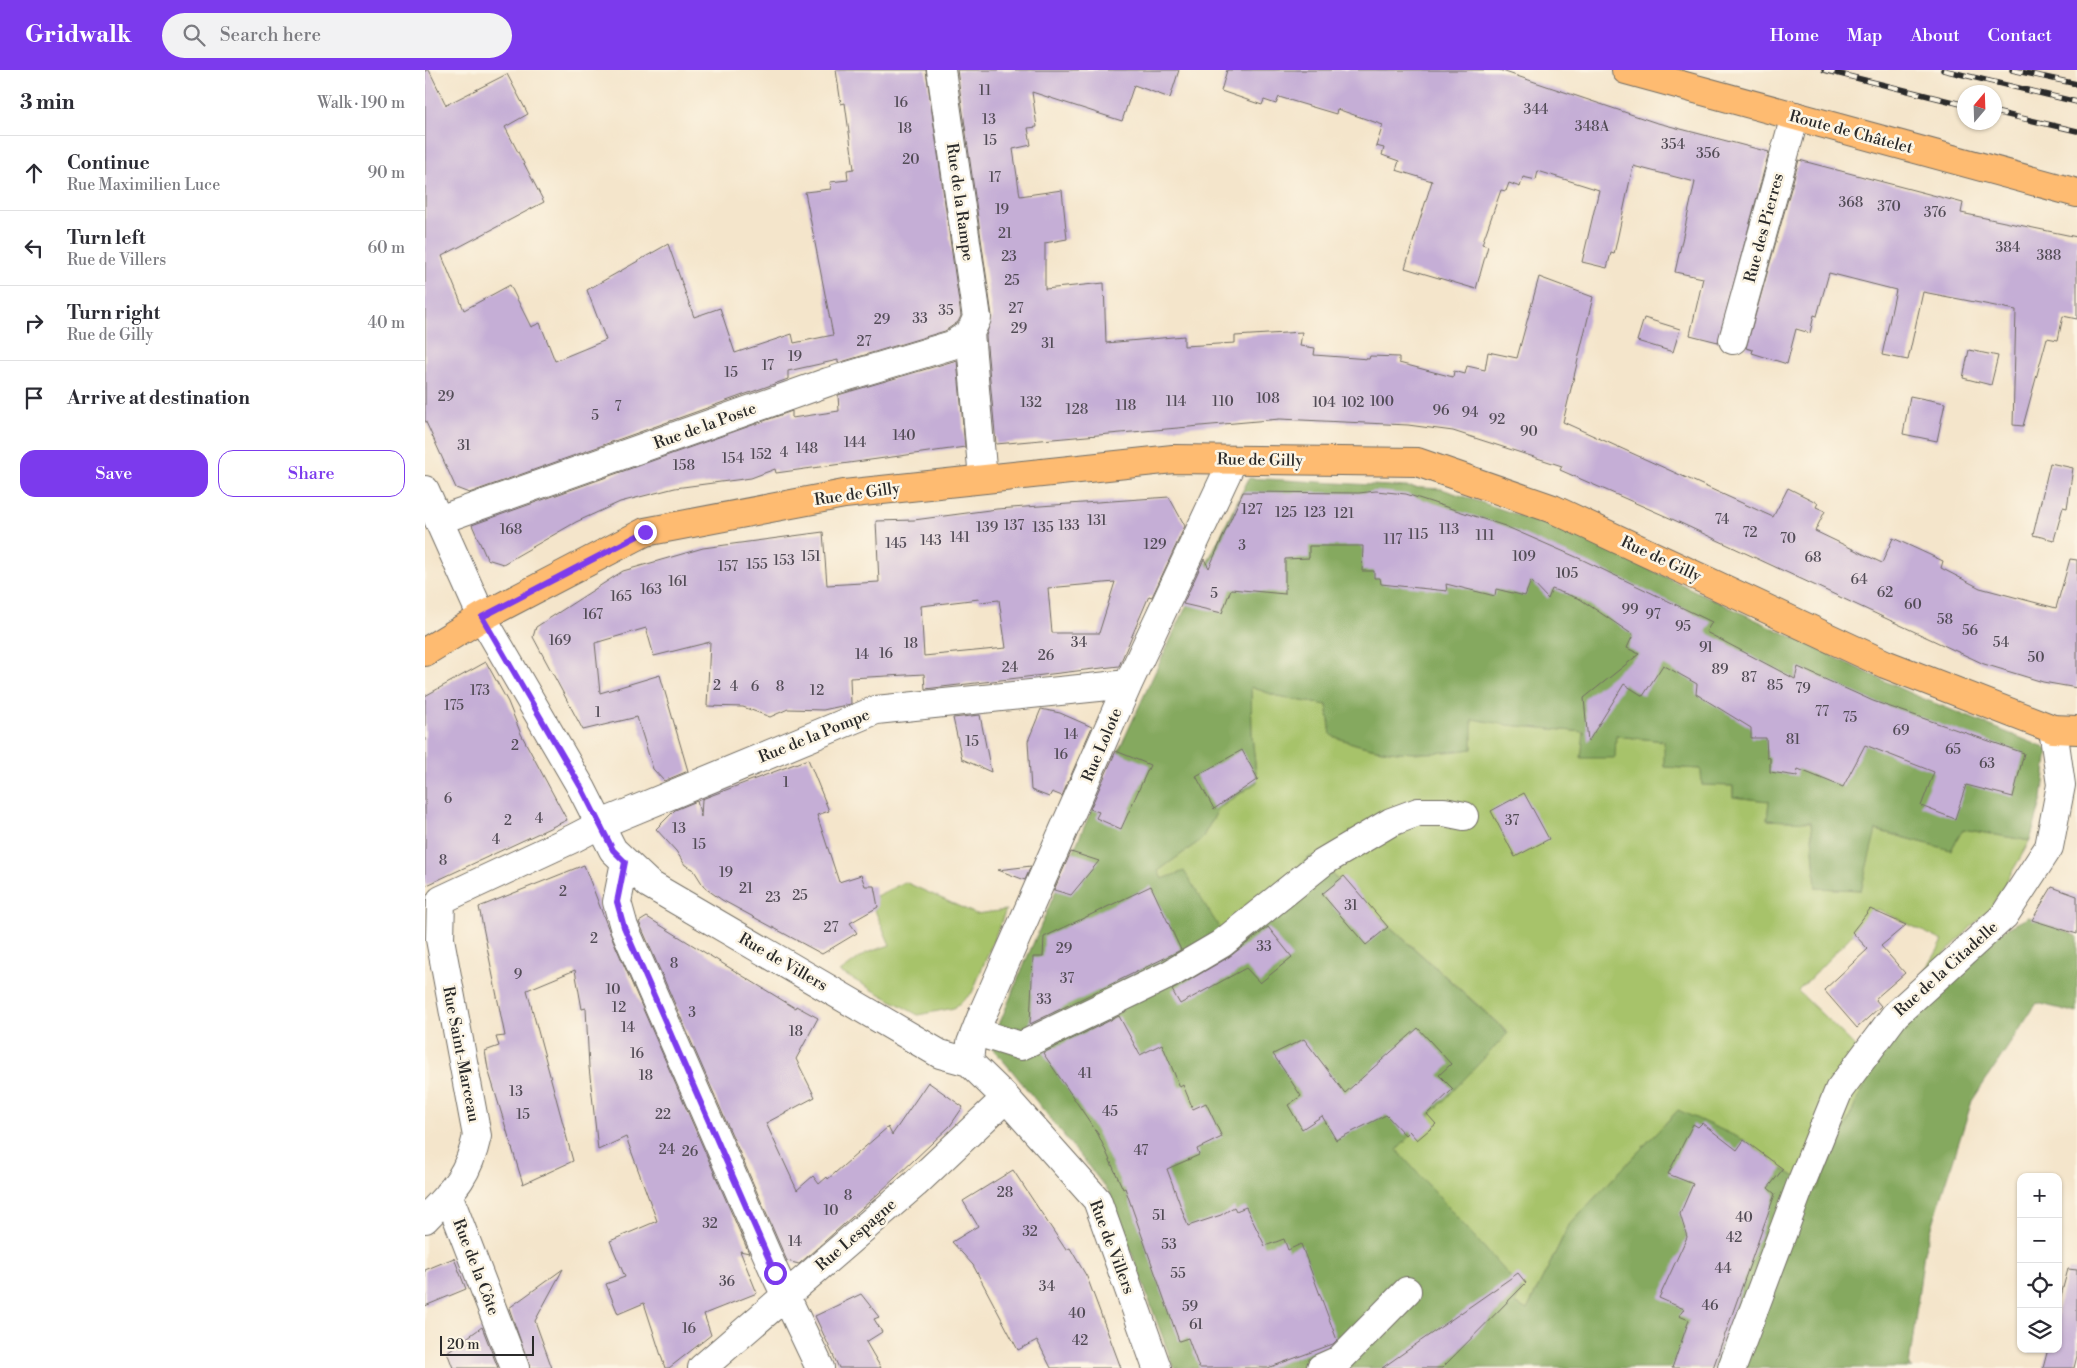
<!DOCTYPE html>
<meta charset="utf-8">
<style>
body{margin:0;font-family:"Libre Bodoni",serif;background:#f2f2f3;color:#2b2b33}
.controls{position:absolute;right:15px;bottom:15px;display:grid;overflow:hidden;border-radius:10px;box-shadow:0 1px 4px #0004}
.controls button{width:45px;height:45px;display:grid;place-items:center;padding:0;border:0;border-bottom:1px solid #e1e1e2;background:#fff;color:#2b2b33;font:25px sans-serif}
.compass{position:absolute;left:1532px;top:15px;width:45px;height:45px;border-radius:50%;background:#fff;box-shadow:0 1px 4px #0004;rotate:19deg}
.scale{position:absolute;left:15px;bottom:12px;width:94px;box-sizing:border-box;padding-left:5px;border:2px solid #2b2b2b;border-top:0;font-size:14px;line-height:18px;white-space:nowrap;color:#2b2b2b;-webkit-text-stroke:4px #fcf5e5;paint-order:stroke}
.stop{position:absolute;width:15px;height:15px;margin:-11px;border:4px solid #7c3aed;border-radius:50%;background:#fff}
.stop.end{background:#7c3aed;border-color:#fff;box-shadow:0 1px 5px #0008}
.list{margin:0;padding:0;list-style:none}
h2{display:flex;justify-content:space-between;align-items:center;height:65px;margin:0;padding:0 20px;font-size:21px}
h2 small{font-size:16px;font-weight:400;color:#7c7c81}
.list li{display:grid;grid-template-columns:32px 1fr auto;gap:15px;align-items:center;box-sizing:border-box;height:75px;padding:0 20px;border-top:1px solid #e1e1e2}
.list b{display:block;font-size:19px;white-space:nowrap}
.list p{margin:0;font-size:16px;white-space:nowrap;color:#7c7c81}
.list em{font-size:16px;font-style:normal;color:#7c7c81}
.actions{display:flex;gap:10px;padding:15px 20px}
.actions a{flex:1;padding:11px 0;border:1px solid #7c3aed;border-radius:15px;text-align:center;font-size:18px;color:#7c3aed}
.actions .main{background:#7c3aed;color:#fff}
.icon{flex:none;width:28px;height:28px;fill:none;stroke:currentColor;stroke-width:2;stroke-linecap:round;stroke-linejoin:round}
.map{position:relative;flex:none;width:1652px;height:1298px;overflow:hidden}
header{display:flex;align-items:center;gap:30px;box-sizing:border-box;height:70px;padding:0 25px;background:#7c3aed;color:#fff}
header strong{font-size:24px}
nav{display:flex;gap:28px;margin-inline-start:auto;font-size:18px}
.search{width:350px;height:45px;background:#f2f2f3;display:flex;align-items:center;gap:12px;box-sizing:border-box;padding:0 18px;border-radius:28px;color:#7c7c81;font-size:19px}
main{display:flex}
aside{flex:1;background:#fff}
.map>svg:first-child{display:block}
</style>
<header>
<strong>Gridwalk</strong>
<div class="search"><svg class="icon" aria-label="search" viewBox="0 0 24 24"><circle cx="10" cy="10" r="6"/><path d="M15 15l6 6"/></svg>Search here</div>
<nav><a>Home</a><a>Map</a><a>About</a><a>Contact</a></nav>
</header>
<main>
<aside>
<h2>3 min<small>Walk · 190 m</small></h2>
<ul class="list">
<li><svg class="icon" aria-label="ahead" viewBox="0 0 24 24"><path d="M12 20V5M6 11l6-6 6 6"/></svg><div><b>Continue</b><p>Rue Maximilien Luce</p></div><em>90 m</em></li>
<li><svg class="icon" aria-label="left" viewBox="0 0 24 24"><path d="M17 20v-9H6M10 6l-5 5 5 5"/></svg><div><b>Turn left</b><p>Rue de Villers</p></div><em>60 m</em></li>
<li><svg class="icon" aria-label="right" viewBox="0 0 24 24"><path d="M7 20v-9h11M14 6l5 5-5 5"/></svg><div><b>Turn right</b><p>Rue de Gilly</p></div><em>40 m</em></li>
<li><svg class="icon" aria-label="arrive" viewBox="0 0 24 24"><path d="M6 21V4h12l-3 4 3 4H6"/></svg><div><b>Arrive at destination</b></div></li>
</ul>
<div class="actions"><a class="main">Save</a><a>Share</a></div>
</aside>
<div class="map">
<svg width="1652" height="1298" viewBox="0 0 1652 1298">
<rect width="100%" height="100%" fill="#fcf5e5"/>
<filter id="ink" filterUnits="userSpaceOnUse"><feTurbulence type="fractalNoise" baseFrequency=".02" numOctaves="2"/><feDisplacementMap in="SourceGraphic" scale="10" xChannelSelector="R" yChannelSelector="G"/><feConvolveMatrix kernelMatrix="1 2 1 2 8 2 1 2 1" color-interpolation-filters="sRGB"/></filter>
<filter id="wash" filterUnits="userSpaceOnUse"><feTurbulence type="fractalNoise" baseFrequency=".0096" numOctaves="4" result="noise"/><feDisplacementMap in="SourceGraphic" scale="20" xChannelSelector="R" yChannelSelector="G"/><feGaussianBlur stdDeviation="1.12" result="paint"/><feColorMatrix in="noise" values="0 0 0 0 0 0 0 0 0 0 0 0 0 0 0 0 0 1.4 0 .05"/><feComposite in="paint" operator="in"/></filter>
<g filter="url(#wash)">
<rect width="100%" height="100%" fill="#f4e5cb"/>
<!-- green -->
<path fill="#a7c36a" stroke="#69774a" d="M826,617L858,628L902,635L906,665C951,685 998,686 1047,679L1046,648L1083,655L1159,662L1157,688L1190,666L1240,671L1239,697L1276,699L1277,715L1308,716V727L1344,731L1342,750L1386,752L1391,818L1436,820L1450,760L1526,780L1538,759L1605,771L1567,836L1497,907L1518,871L1452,839L1373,921L1430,976L1444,1004L1392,1120L1253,1040L1144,1155L1102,1240L1090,1233L1097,1220L971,1080L1083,962L886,786L796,862L737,809L733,801L776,770L794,738L832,712L827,666Z
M480,812L551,844L581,840L547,923L529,938L493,945L415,902L441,883L465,875L445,829Z"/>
<!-- forest -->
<path fill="#85a95e" stroke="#586a44" d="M824,408L1017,419L1155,466L1487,624L1623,679L1617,729L1605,771L1538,759L1526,780L1451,760L1436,820L1391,818L1386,752L1342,750L1344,731L1308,727V716L1277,715L1276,699L1239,697V671L1191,666L1190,688H1156L1159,662L1083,655L1047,649V679C998,686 952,685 906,665L902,635L858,628L826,617L827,666L832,712L794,738L776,770L733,801L737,809L759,801L797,862L886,786L1083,963L972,1080L1097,1220L1090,1233L1102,1240L1144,1155L1253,1040L1319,1070L1357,1099L1392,1120L1444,1004L1472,967L1563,868L1604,847L1652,866V943L1612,933L1547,1031L1499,1182L1484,1297L1487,1298H749L684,1122L588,1002L565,976C644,784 731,595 824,408Z"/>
<g id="blocks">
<!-- building -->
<path fill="#c5aed6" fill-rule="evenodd" d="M0,0H4L21,35L82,4L103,44L80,57L119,132L17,186L39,240L85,215L106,257L115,253L130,291L181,270L162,220L243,174L269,247L295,238L310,283L367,264L369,273L408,265L380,122L406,119L405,112L423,110L422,100L429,99L420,33L416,34L411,0H501L536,246L533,252L520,261L413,293V290L363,301V309L44,423L31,418L0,350Z
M532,0H754L745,28L709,15L697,51L607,22L612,57L603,58L606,75L588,79L595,126L637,120L642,169L620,173V219L679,213L681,273L759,266V276L810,273V266L877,262L875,276L890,278L889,285L944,289L945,286L974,287V293L1028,307L1029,301L1040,304L1042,296L1060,300L1063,282L1092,288L1114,207L1168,227L1138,352L1348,447L1363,418L1393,433L1391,437L1400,441L1390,461L1457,493L1468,468L1518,491L1516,498L1555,518L1631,538L1645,489L1652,490V618L1618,612L1559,594L1247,449L1135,400L1137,396L1028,361L983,355L855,349L571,374L561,266L567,246Z
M802,0H1074L1229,52L1344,82L1293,272L1265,265L1278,208L1250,202L1270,112L1208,96L1189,184L1186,183L1182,198L1157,192L1174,120L1113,101L1111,110L1098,107L1095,117L1084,113L1081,121L1076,120L1057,174L1063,176L1051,219L980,198L1007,111L971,100L974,91L957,85L959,78L951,76L958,55L912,39L911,44L854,27L851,34L839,30L837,35L796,21Z
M1374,90L1538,133L1536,143L1652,167V249L1638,246L1633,270L1622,268L1598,356L1588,355L1591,240L1498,222L1483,290L1457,285L1471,220L1404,203L1392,246L1389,245L1385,263L1371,259L1362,294L1327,283L1328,280L1321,278Z
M1219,248L1255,259L1248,282L1212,271Z
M1544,280L1573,286L1566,315L1538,308Z
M532,290L540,377L351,403L350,399L326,408L250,418L195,432L151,452L78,494L62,489L47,455L367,341V348L414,341L413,325Z
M1485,326L1520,333L1512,371L1478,364Z
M1625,393L1648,398L1642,438L1638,437L1629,470L1608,465Z
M951,421L981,424L1080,456L1158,490L1287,552L1281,562L1370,609L1373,597L1448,631L1599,683L1588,727L1541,715L1530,749L1496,736L1509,702L1440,675L1418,717L1373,699L1372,706L1345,702V688L1342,687L1341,668H1326V658L1271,624L1272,614L1238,595L1218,626L1199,614L1163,672L1159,628L1214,584L1202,578L1208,565L1155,529L1127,519L1123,529L1106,511L1100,526L1071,519L1070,526L1021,514L1022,521L956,514L955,508H949V501H937L938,476H884V488L860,489V524L806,519L797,543L758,534L779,489L784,498L818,422L934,423Z
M744,427L760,456L727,527L724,526L694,596L500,619L499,604L425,608L426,634L398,640L363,639L345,647L318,637L282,636L285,572L229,586L221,558L170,573L175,623L235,605L263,701L239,711L228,699L212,647L158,660L108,567L111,557L198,501L278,478L398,462L402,515L454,512L451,451L489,450L572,439ZM690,512L674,563H627L623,518ZM554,529L555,532L574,530L581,578L499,586L496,536Z
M61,592L83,632L96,664L142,750L0,816V626Z
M616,639L635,643L667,657L637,726L627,722L624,727L606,720L603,671Z
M555,645L566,702L537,689L528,648Z
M817,680L833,709L789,739L771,706Z
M691,681L725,695L696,759L671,748L674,742L665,739Z
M383,689L404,741L392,745L414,812L436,805L440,816H449L453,837L425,853L432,863L397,884L297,830L280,818L268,799L260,795L251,781L231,759L250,740L272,731L276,747L277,729Z
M1099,723L1124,769L1090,787L1066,741Z
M646,782L674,791L646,825L629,820Z
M159,795L185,863L324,1183L315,1181L332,1223L279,1244L286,1265L244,1298H240L219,1233L193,1244L181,1214L200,1207L185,1171L232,1151L201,1067L173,1080L164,997L161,938L157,939L150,900L102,920L148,1091L98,1114L63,999L60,981L74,976L71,967L80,966L54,837Z
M606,796L600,810L573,800Z
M919,806L963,857L941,875L897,824Z
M726,816L756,880L605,954L608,887H618L619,867Z
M1627,817L1652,826V864L1607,850Z
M1445,839L1481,855L1456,876L1480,903L1450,929L1456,936L1432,958L1399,920L1443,879L1427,862Z
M222,847L370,938L371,936L393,948L371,989L390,1027L341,1053L372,1120L388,1106L394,1114L402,1107L403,1109L463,1057L467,1065L503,1012L538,1037L525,1056L453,1124L374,1194L362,1191L214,852Z
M843,857L867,887L835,913L821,898L755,934L747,920L804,887Z
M694,946L715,985L737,974L755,1017L758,1015L768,1039L781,1033L797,1067L772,1079L774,1085L742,1099L763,1156L796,1145L809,1137L811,1141L821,1137L840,1176L859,1169L863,1180L876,1174L912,1270L908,1274L843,1298H774L763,1268L754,1271L700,1118L698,1119L673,1064L618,983Z
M993,958L1026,994L1014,1005L1028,1019L1002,1044L1011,1054L992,1070L984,1061L980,1065L961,1045L911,1070L897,1046L877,1059L863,1035L876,1026L848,984L879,969L920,1023Z
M1277,1053L1312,1080L1319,1070L1358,1099L1343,1118L1350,1124L1288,1298H1247L1264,1250L1254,1246L1259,1239L1234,1228L1262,1167L1255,1144L1268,1114L1243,1104L1268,1054L1273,1057Z
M588,1100L641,1180L645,1178L662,1207L696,1298H626L612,1270L593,1280L548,1195L527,1172L553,1156L538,1131Z
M29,1188L41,1219L0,1236V1200Z
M138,1199L110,1251L127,1298H105L84,1238Z
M1643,1199L1652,1200V1286L1649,1298H1618L1623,1279H1633V1237Z
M1093,1203L1101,1213L1017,1298H957Z
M436,1224L454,1247L449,1249L457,1262L441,1272L456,1298H414L390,1246Z
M57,1257L73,1298H28L22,1282Z"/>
</g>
</g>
<g filter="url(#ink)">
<use href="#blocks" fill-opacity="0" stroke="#716c63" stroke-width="1"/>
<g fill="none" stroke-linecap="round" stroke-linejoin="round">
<defs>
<path id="minor" d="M516,0L552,248L545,263L558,409
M1308,270L1370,46
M0,420L57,547L157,719L188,780L224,814L515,984L544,992L581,1028L672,1130L732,1298
M14,450L403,312L527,275L545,263
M200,792L192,832L199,857L350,1203L395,1298
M551,962L596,976L745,904L796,874L898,792L966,752L993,742H1019L1039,746
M544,992L546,973L557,945L703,614L808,390
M23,1124L90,1298
M0,1149C28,1120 43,1107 52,1066L15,869L16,830L149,768L176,754L451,640L703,614
M277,1298L490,1114L581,1028
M896,1298L914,1290L982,1221
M1307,1298L1377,1111L1414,1020L1470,945L1579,846L1624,777L1636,715L1628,659"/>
<path id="major" d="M1201,0L1652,123
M0,582L57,547L220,462L419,424L748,389L992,392L1128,439L1460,594L1628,659L1652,660"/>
</defs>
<!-- minor casing -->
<use href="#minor" stroke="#716c63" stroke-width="30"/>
<!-- major casing -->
<use href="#major" stroke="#716c63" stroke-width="30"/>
<!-- minor -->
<use href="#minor" stroke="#fff" stroke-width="28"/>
<!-- major -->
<use href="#major" stroke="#febb71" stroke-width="28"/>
<defs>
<path id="rail" d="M1399,0L1540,35
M1518,0L1652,32
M1587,0L1652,14
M1570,42L1652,61"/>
</defs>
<!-- rail casing -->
<use href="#rail" stroke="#2b2b2b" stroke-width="5.5"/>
<!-- rail -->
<use href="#rail" stroke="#fcf5e5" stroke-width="4" stroke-dasharray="11" stroke-linecap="butt"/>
</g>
</g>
<g fill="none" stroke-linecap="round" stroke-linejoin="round" filter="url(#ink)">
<!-- route -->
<path stroke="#7c3aed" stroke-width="6" d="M220,462L57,547L157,719L188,780L200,792L192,832L199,857L350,1203"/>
</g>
<g text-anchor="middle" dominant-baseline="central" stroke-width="5" stroke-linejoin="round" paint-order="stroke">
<!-- number labels -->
<g font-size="14" fill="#524c56">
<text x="560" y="21">11</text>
<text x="476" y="33">16</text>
<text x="1111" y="40">344</text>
<text x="564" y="50">13</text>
<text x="1167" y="57">348A</text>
<text x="480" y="59">18</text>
<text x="565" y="71">15</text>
<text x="1248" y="75">354</text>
<text x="1283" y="84">356</text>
<text x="486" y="90">20</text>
<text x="570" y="108">17</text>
<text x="1426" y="133">368</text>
<text x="1464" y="137">370</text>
<text x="577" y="140">19</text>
<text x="1510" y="143">376</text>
<text x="580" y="164">21</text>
<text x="1583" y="178">384</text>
<text x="1624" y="186">388</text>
<text x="584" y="187">23</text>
<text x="587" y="211">25</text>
<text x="591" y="239">27</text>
<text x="521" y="241">35</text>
<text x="495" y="249">33</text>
<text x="457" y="250">29</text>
<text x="594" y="259">29</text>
<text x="439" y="272">27</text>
<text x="623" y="274">31</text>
<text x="370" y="287">19</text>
<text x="343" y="296">17</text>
<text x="306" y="303">15</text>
<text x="21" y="327">29</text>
<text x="843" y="329">108</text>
<text x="751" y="332">114</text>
<text x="798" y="332">110</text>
<text x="957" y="332">100</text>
<text x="606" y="333">132</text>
<text x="899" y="333">104</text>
<text x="928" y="333">102</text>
<text x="701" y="336">118</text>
<text x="193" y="337">7</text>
<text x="652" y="340">128</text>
<text x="1016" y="341">96</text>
<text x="1045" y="343">94</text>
<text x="170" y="346">5</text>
<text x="1072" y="350">92</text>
<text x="1104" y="362">90</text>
<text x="479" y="366">140</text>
<text x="430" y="373">144</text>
<text x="39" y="376">31</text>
<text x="382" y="379">148</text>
<text x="359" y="383">4</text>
<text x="336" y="385">152</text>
<text x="308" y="389">154</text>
<text x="259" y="396">158</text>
<text x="827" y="440">127</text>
<text x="861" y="443">125</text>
<text x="890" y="443">123</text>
<text x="919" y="444">121</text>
<text x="1297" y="450">74</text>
<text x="672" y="451">131</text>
<text x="589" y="456">137</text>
<text x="644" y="456">133</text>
<text x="562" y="458">139</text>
<text x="618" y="458">135</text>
<text x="86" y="460">168</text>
<text x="1024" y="460">113</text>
<text x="1325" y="463">72</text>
<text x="993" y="465">115</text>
<text x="1060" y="466">111</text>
<text x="535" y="468">141</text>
<text x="1363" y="469">70</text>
<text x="968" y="470">117</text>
<text x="506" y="471">143</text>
<text x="471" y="474">145</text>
<text x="730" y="475">129</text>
<text x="817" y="476">3</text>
<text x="386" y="487">151</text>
<text x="1099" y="487">109</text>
<text x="1388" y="488">68</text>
<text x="359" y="491">153</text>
<text x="332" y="495">155</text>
<text x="303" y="497">157</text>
<text x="1142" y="504">105</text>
<text x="1434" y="510">64</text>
<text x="253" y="512">161</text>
<text x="226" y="520">163</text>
<text x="1460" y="523">62</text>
<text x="789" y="524">5</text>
<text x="196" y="527">165</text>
<text x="1488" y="535">60</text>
<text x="1205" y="540">99</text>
<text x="168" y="545">167</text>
<text x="1228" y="545">97</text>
<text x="1520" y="550">58</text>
<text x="1258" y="557">95</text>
<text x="1545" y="561">56</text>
<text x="135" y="571">169</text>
<text x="654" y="573">34</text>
<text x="1576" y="573">54</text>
<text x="486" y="574">18</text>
<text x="1281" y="578">91</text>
<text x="461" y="584">16</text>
<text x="437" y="585">14</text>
<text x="621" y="586">26</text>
<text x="1611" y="588">50</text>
<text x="585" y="598">24</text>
<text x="1295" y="600">89</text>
<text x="1324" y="608">87</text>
<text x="292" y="616">2</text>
<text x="1350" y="616">85</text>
<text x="309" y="617">4</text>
<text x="330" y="617">6</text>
<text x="355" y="617">8</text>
<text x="1378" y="619">79</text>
<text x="55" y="621">173</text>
<text x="392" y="621">12</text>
<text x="29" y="636">175</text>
<text x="1397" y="642">77</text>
<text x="173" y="643">1</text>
<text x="1425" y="648">75</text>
<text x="1476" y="661">69</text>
<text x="646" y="665">14</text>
<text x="1368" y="670">81</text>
<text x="547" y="672">15</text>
<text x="90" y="676">2</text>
<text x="1528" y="680">65</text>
<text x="636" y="685">16</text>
<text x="1562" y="694">63</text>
<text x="361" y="713">1</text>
<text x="23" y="729">6</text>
<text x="114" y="749">4</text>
<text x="83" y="751">2</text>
<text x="1087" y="751">37</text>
<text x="254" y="759">13</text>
<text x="71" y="770">4</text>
<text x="274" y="775">15</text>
<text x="18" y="791">8</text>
<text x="301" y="803">19</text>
<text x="321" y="819">21</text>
<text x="138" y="822">2</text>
<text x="375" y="826">25</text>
<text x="348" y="828">23</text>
<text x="926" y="836">31</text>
<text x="406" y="858">27</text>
<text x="169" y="869">2</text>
<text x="839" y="877">33</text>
<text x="639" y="879">29</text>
<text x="249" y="894">8</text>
<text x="93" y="905">9</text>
<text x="642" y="909">37</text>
<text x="188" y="920">10</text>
<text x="619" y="930">33</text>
<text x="194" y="938">12</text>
<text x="267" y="943">3</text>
<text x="203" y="958">14</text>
<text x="371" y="962">18</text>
<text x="212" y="984">16</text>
<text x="660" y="1004">41</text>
<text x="221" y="1006">18</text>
<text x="91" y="1022">13</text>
<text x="685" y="1042">45</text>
<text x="98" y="1045">15</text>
<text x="238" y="1045">22</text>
<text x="242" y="1080">24</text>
<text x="716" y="1081">47</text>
<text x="265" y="1082">26</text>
<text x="580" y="1123">28</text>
<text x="423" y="1126">8</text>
<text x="406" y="1141">10</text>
<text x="734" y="1146">51</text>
<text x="1319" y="1148">40</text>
<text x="285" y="1154">32</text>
<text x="605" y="1162">32</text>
<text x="1309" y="1168">42</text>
<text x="370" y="1172">14</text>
<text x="744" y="1175">53</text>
<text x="1298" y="1199">44</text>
<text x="753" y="1204">55</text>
<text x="302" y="1212">36</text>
<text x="622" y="1217">34</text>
<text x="1285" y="1236">46</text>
<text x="765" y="1237">59</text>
<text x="652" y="1244">40</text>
<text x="771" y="1255">61</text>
<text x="264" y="1259">16</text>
<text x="655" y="1271">42</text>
</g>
<!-- street labels -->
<g font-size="16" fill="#2b2b2b" stroke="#fcf5e5">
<text transform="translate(1426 62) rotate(15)">Route de Châtelet</text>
<text transform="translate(535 132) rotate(82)">Rue de la Rampe</text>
<text transform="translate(1339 158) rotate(-75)">Rue des Pierres</text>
<text transform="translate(280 356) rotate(-20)">Rue de la Poste</text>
<text transform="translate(835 390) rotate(1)">Rue de Gilly</text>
<text transform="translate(432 424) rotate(-8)">Rue de Gilly</text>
<text transform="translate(1236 489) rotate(25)">Rue de Gilly</text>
<text transform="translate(389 666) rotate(-22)">Rue de la Pompe</text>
<text transform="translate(677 675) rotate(-67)">Rue Lolote</text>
<text transform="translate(358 892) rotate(30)">Rue de Villers</text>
<text transform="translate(1521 899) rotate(-42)">Rue de la Citadelle</text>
<text transform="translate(36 984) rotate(79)">Rue Saint-Marceau</text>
<text transform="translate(431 1165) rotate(-41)">Rue Lespagne</text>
<text transform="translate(687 1177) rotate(69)">Rue de Villers</text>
<text transform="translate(51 1197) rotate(69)">Rue de la Côte</text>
</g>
</g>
</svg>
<div class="controls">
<button>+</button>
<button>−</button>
<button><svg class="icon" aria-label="locate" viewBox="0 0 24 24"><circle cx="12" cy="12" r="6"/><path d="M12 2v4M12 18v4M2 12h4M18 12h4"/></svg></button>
<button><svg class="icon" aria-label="layers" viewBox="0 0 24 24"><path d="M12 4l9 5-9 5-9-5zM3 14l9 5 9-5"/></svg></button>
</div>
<svg class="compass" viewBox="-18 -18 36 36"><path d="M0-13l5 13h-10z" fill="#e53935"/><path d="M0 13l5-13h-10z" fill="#7c7c81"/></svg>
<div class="scale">20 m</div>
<div class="stop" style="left:350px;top:1203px"></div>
<div class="stop end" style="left:220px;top:462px"></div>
</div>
</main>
